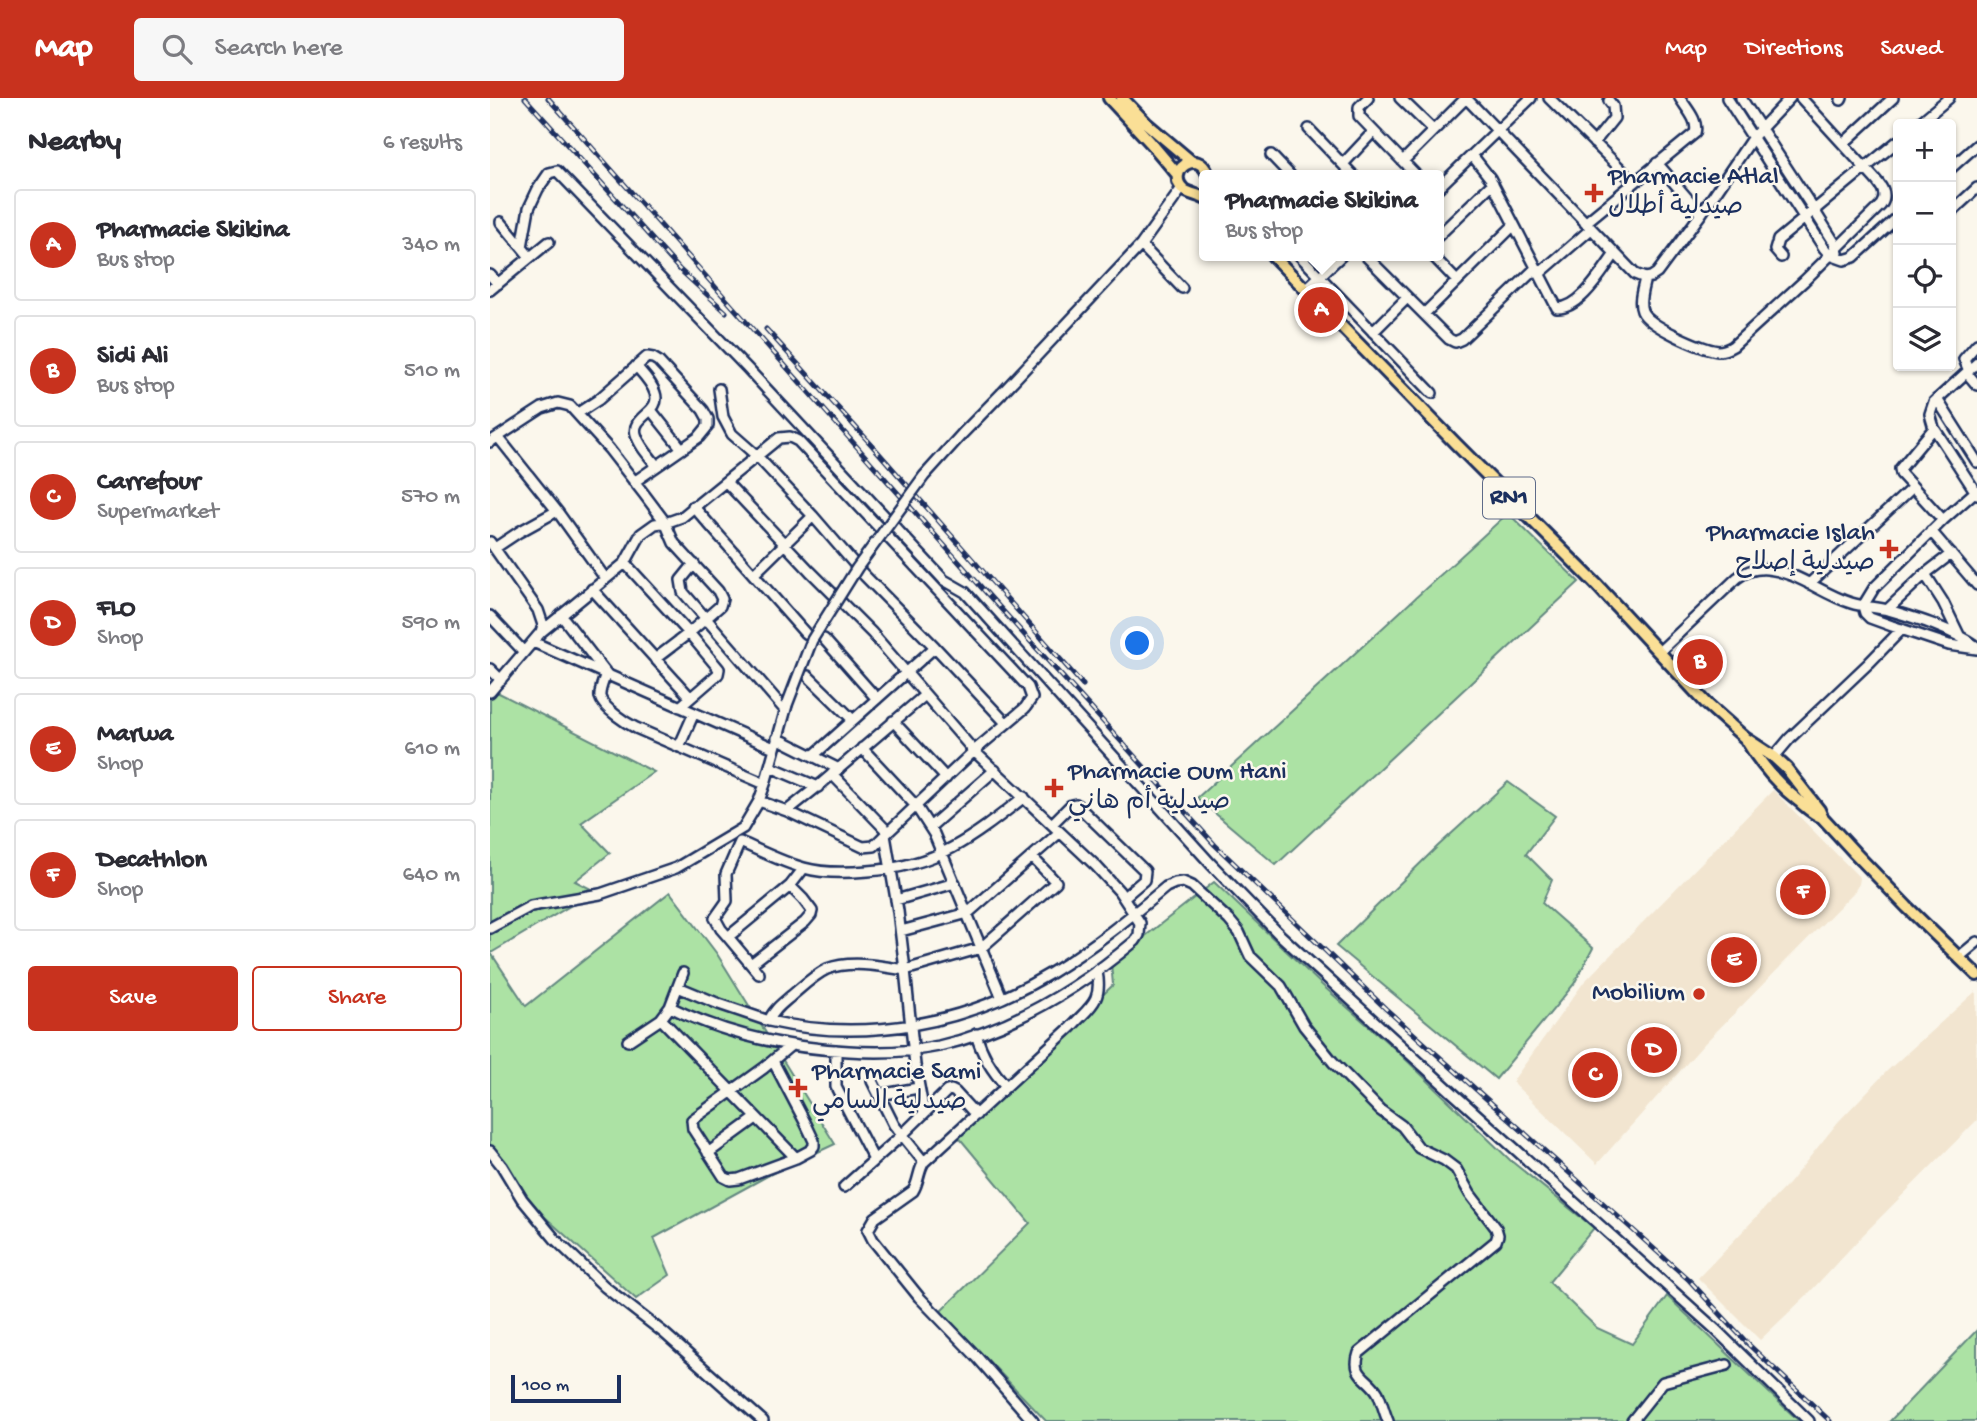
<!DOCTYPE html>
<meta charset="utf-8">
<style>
body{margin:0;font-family:"Gochi Hand","Playpen Sans Arabic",sans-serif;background:#f7f7f7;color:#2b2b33}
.controls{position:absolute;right:21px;top:21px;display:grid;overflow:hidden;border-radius:7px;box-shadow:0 2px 5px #0004}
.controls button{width:63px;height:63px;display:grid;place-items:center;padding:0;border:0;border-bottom:2px solid #e1e1e2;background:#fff;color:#2b2b33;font:35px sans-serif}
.scale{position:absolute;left:21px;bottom:18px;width:110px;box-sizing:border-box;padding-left:7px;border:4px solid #1b2f5e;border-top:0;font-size:19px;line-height:24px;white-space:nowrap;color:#1b2f5e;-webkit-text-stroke:5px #fbf7ec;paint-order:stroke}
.you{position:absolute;left:648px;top:546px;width:24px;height:24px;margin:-18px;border:5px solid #fff;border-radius:50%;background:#1a73e8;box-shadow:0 0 0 10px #1a73e833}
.badge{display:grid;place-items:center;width:46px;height:46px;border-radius:50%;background:#c8321e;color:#fff;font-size:23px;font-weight:700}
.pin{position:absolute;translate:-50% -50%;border:4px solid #fff;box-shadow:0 2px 7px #0006}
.popup{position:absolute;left:709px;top:72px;width:245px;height:91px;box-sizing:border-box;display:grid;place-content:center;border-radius:7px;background:#fff;filter:drop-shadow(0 2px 5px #0005);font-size:23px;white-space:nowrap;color:#7c7c81}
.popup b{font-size:26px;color:#2b2b33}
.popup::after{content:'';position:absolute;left:50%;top:100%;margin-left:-14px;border:14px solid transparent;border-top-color:#fff}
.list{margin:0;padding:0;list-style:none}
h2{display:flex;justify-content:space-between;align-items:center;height:91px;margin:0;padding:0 28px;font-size:30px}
h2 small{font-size:23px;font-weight:400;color:#7c7c81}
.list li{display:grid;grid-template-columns:46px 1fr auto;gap:21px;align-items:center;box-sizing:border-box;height:112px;margin:0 14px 14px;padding:0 14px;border:2px solid #e1e1e2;border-radius:7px}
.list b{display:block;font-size:26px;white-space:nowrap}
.list p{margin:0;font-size:23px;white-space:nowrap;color:#7c7c81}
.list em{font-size:23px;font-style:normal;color:#7c7c81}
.actions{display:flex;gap:14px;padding:21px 28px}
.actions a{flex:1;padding:16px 0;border:2px solid #c8321e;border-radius:7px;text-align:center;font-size:24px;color:#c8321e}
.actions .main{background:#c8321e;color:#fff}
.icon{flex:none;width:38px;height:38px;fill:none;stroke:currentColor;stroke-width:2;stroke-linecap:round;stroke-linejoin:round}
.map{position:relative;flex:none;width:1487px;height:1323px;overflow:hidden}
header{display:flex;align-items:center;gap:42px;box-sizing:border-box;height:98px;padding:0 35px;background:#c8321e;color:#fff}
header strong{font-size:33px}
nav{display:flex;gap:38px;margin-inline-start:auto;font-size:24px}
.search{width:490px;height:63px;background:#f7f7f7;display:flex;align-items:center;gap:18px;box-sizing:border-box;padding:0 24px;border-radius:7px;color:#7c7c81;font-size:26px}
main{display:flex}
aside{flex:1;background:#fff}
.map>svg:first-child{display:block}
</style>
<header>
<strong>Map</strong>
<div class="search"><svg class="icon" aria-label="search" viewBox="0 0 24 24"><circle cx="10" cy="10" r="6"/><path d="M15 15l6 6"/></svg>Search here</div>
<nav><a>Map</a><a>Directions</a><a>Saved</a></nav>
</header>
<main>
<aside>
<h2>Nearby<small>6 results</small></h2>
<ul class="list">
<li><span class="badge">A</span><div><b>Pharmacie Skikina</b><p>Bus stop</p></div><em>340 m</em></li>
<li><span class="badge">B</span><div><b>Sidi Ali</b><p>Bus stop</p></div><em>510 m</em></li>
<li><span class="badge">C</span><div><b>Carrefour</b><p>Supermarket</p></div><em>570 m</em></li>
<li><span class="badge">D</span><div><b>FLO</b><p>Shop</p></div><em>590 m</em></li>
<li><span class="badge">E</span><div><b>Marwa</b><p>Shop</p></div><em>610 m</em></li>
<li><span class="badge">F</span><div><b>Decathlon</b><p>Shop</p></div><em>640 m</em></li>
</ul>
<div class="actions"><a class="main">Save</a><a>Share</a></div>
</aside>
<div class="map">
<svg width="1487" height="1323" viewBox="0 0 1487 1323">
<rect width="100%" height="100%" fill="#fbf7ec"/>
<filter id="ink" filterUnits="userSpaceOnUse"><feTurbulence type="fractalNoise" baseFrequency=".0143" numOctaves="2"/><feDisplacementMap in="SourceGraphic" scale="14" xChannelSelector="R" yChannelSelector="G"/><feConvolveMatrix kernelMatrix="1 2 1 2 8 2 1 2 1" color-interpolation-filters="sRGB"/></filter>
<g filter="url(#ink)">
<!-- built -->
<path fill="#f2e5d0" d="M1283,692L1370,780L1369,786L1364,794L1214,946L1107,1066L1022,984L1094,884Z
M1486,893L1487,1022L1371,1139L1317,1197L1270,1242L1208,1180L1299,1085L1348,1024L1397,973Z"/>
<!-- green -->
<path fill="#ace2a4" stroke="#648881" stroke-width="2" d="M1018,415L1089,484L786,767L707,700Z
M5,593L164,674L91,725L120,755L85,783L105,793L1,855L36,908L180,794L227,856L345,1046L281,1076L164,1140L180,1177L146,1201L55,1119L0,1054V601Z
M1018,684L1065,718L1036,756L1062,782L1052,805L1103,850L1084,886L1006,981L846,848L948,748Z
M724,784L832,887L906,952L1020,1062L1104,1130L1059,1184L1107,1230L1142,1246L1177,1198L1309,1323H556L451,1213L540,1125L467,1037L623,887L621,865Z
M1487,1232V1323H1400Z"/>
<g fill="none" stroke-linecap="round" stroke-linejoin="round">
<defs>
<path id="minor" d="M878,0L869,9V18L926,77
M910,0L943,32
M976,0L1145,176L1155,180L1161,179L1167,175L1211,116L1263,39L1300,0
M1059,0L1144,84
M1237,0L1334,150L1340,157L1354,162L1364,159L1408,119
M1251,0L1324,112L1344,144L1348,155
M1351,2L1352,0
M1428,26L1459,0
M819,31L863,77
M1104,45L1124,20L1123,8L1119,3
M1353,46L1403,0
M781,57L800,77
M982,57L1000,80L1067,210C1091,211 1112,173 1125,156
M913,63L976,0
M1167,65L1211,116
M853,66L883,34
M1461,70L1487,47
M948,90L1041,0
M1461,114L1487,90
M11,124L40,159
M1095,125L1205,35C1209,23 1196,10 1190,0
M948,138L1003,85
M651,147L692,190
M32,149L39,110L48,91L59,75L67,73L257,270L454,482L475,494L720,765L790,837L964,996L1225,1231L1319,1323
M810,158L942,295
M876,158L959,241L965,244L972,241L1046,170
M943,158L967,183
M1291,159L1285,152L1288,142L1375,70L1311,0
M1049,176L1101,131
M0,177L8,186
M1155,180C1153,190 1148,203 1152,213C1158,228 1212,251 1228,253C1234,253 1238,251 1243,248L1314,183L1391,107C1401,93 1384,81 1375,70L1408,43
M816,191L851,158
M0,192L59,144
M934,216L1024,127
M883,234L917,200
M1487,265L1444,304L1440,316L1444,330L1487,396
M146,268C153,276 162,285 165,295C172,314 141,318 146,336C149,348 160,359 167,368
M1479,273L1474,261L1487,246
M1477,275L1487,287
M229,291L233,319L242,336L267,358L323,418L374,477L445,549L516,625
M512,295L651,147L692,90
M1447,301L1487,364
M161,312L192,351
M88,315L108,302L157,259L163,260L168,263L213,312L218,321V328L209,339L144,384
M8,339L67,413L115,480
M0,344L52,310L68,305L80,308L119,351L154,396L175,424L184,445L228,493L232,501L230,508L199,535L165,561
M1423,389L1411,376L1410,371L1444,330
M1487,392L1453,422L1384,490L1373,508L1375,515L1380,520L1402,528L1459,547L1487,551
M203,408L315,535
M1441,433L1487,487
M0,444L48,512L53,527L51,534
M5,450L29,434L67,413
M135,465L199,535L229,571L228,576L190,609
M204,466L191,482L193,494L295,612
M264,476L323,418
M1435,476L1461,456
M1319,486L1423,389L1453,422
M102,491L200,599
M1397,512L1435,476L1453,504L1469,537
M71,517L116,575C114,582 109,592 110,599C113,610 136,625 146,630L275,686
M0,518L34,554
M334,541L387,601
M43,544L284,650
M1169,554L1247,480C1256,473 1265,470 1277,471C1308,474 1332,496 1361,505C1373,509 1386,509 1398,512C1429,521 1460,530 1487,549
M0,571L11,582
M318,578L363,622
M0,594L51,534L135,465L151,436L165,426L178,424L192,419L289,340L300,339L308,343L538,589L542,600L535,610L484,653L395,737L408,813L415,872C391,868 360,862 337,871C324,877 312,889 301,898C293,905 283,912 279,923C376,945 477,926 561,875C602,850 639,820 676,789L685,785L693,784L702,788L739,822L749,834L760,858L791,888L814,928L843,964L890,1012L912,1028L929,1050L954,1062L966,1071L980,1096L1006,1130L1008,1137L1006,1143L869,1255C861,1278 879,1279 888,1295C892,1304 894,1314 898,1323
M403,623L456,680
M287,640L349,671
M189,649L204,615
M372,650L426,708L444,736L512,900
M324,657L445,549
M1284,659L1300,640L1379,565L1412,531
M281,669L328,689
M342,676L398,734
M269,703L297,713L332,685L435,597
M297,713L373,749L384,748L395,737
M562,726L581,707L586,706L655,773L654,782L634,799
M440,729L505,672
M314,770L300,788L238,839L231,831L225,820L237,803L236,776L250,744C271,753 292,764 314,770C335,776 357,775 378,773C447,768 481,741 534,699
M406,802L465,785
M0,830L41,808L110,796L186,770L253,730L269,703L275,686L297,607
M411,833L478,815L570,734
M238,839L269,876
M1469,859L1487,844
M261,866L315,824L321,817L322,813L313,801L300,788
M188,889L229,906L279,923
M180,909C237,937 296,950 359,953C389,955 420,954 449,948C522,931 589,890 645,843L649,837L650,825L629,793L606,768L484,653L382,535L320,473L236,384
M171,921L306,1060
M486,936C492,957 501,972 516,988
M138,943L171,921L180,909L193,875
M346,952V989L384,1062
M283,963L316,1026L324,1043V1048L321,1052L306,1060L249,1081L240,1082L234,1079L203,1031L202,1022L274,970L300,948
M382,983L404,1027L434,1064
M389,997L428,990
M434,1015L425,967L415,872L491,850L566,784L542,759
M0,1053L12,1068L32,1101L65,1141L115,1189L174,1235L273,1323
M218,1055L266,1020
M354,1089L411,1038L457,993L461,992L465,994L486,1017
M543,1323L487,1259L429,1199L383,1142L378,1132L385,1120L423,1093C429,1084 428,1073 434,1064L581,929C599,909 613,904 607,874
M1142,1323L1173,1284L1237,1267"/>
<path id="major" d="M619,0L660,44L688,77
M632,0L656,25L702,64
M714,100C708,97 697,95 693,91C675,74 708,48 718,77
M783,158L966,346L1105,485L1218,607L1255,640L1284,659L1297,671L1329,712L1332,719L1365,755L1417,809L1487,877
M1257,643C1271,667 1287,686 1309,703C1316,709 1323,716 1332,719"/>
</defs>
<!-- minor casing -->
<use href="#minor" stroke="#1b2f5e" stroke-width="14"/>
<!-- major casing -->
<use href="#major" stroke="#1b2f5e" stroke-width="16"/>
<!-- minor -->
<use href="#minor" stroke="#fbf7ec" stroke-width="9"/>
<!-- major -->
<use href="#major" stroke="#fadf96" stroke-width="10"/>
<defs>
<path id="rail" d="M35,0L189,171L236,214
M58,0L492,490L725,747L896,911L1199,1182L1258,1246L1340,1323
M276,231L380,345L593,587"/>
</defs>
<!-- rail casing -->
<use href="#rail" stroke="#1b2f5e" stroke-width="5"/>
<!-- rail -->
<use href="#rail" stroke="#fbf7ec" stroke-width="2.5" stroke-dasharray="8" stroke-linecap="butt"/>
<defs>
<path id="minor-bridge" d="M297,607L322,542L367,470L434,378L472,336L512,295"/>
</defs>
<!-- minor-bridge casing -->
<use href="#minor-bridge" stroke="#1b2f5e" stroke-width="14" stroke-linecap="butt"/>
<!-- minor-bridge -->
<use href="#minor-bridge" stroke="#fbf7ec" stroke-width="9"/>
</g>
</g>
<!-- markers -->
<g fill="#c8321e" stroke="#fbf7ec" stroke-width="2.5">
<path d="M1100.5 84.5h7v7h7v7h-7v7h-7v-7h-7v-7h7z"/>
<path d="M1395.5 440.5h7v7h7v7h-7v7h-7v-7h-7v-7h7z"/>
<path d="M560.5 679.5h7v7h7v7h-7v7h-7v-7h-7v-7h7z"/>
<circle cx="1209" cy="896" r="7"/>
<path d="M304.5 979.5h7v7h7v7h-7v7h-7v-7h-7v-7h7z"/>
</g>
<g text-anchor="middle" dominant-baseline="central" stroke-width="5" stroke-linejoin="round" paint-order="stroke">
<!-- shield labels -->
<rect fill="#fbf7ec" stroke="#5e6b89" stroke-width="2" x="993" y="379.5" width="52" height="41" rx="5"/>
<g font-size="24" font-weight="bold" fill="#1b2f5e">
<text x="1019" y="400">RN1</text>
</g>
<!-- poi labels -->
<g font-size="26" fill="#1b2f5e" stroke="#fbf7ec" text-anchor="start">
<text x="1118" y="80">Pharmacie Atlal<tspan x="1118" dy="30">صيدلية أطلال</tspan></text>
<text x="1385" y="436" text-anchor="end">Pharmacie Islah<tspan x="1385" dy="30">صيدلية إصلاح</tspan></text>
<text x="578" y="675">Pharmacie Oum Hani<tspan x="578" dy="30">صيدلية أم هاني</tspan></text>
<text x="1195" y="896" text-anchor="end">Mobilium</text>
<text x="322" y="975">Pharmacie Sami<tspan x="322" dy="30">صيدلية السامي</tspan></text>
</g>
</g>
</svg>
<div class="controls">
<button>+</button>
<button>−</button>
<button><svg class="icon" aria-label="locate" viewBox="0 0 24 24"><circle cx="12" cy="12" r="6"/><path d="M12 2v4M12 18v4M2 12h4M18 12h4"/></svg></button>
<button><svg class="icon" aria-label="layers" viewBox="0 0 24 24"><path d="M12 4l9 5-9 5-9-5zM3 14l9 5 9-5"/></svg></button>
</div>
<div class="scale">100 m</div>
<div class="you"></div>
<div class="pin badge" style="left:831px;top:212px">A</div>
<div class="popup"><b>Pharmacie Skikina</b>Bus stop</div>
<div class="pin badge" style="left:1210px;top:564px">B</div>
<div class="pin badge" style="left:1105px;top:977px">C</div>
<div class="pin badge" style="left:1164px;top:952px">D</div>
<div class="pin badge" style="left:1244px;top:862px">E</div>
<div class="pin badge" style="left:1313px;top:794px">F</div>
</div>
</main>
